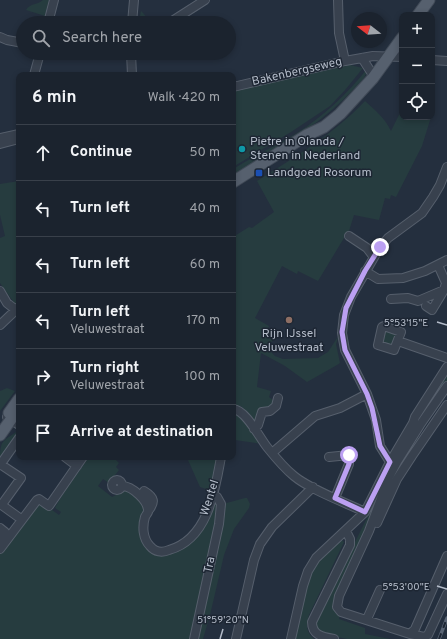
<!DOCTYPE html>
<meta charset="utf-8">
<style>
body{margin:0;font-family:Overpass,sans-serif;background:#242b36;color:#f1f3f6}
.controls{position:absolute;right:12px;top:12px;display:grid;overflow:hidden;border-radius:8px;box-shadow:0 2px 6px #0003}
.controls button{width:36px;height:36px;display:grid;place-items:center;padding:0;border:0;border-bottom:1px solid #39404a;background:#1b232e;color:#f1f3f6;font:20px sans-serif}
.compass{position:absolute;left:351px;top:12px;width:36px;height:36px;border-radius:50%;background:#1b232e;box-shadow:0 2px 6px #0003;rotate:287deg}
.stop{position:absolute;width:12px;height:12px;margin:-9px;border:3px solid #bca0f2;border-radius:50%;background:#fff}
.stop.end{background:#bca0f2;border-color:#fff;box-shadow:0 1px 4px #0008}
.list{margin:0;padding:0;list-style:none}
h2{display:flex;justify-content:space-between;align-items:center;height:52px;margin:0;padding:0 16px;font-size:17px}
h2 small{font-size:13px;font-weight:400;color:#a0a4aa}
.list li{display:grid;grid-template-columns:26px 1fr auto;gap:12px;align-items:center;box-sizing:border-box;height:56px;padding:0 16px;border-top:1px solid #39404a}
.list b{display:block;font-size:15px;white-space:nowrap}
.list p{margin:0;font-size:13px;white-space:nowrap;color:#a0a4aa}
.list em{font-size:13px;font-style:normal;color:#a0a4aa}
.icon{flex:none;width:22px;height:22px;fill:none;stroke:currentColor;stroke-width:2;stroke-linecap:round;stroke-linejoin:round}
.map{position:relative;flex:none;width:447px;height:639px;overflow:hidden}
.search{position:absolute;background:#1b232e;box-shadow:0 2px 6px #0003;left:16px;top:16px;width:220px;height:44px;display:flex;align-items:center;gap:10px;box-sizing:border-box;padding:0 14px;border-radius:22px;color:#a0a4aa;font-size:15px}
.panel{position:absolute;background:#1b232e;box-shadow:0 2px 6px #0003;left:16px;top:72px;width:220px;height:388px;border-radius:8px}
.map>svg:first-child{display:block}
</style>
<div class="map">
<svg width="447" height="639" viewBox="0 0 447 639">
<rect width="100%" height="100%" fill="#242f3e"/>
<!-- green -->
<path fill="#263c3f" d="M43,0H49L45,16L26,10C30,3 38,5 43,0Z
M141,11C146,15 148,24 157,21L158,23H136V16H140Z
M350,65L363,68L345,90L330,106L291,132L233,167V90Z
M367,69C367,77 359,84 354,89C318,127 277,149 233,176V169C254,156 276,146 297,133C324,116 347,94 367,69Z
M365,101C376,111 385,118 391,131L402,109V117H431L422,146L396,197L391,195L390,199L385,198L379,220L354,215L349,231L351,233L348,239L344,238L318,281L298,271L297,274L282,266L255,318L269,326L264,335L274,340L270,343L269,350L275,356L283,359L318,358L328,352L339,335L336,344L340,363L337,365L307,382L285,366L261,353L257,387L271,391L269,397L273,400V404L256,423L241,406H233V237L249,227L252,228L274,212L257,181C295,157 334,134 365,101Z
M19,181V300L15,304L0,283V238L5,236L0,215V184Z
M385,329L398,333L394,347L381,343Z
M447,373V383L397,457Z
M7,388L15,391L0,411V391Z
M233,412L240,415L263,444L235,440L233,442Z
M19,430V436L0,461C0,438 3,442 19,430Z
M89,457H113L119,463L116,467L119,470L109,483L103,479L98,486L112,497L122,492L123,489C132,492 145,501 145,512C145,517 142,523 141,528L155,552L188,542L214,498L219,504L192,639H0V552L41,502L59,515L61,512L55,508C64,490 78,474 89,457Z
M183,457H219L212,491L200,487L188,460Z
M383,480L371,518L332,607L335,612L340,615L339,619L365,628V634L390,639H347L321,634L317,631L316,624L317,618L372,508Z
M245,498H247L250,504L249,508L234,529L224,555L210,615L203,639H196L223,504Z
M341,540L344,542L309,615C306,625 306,632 314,639H295C295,628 307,578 313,569C320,558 331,549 341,540Z"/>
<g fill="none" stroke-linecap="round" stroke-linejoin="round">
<defs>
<path id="minor" d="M338,0L339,33L345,61
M48,23L54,0
M132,23L134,0
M169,23L205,0
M0,37L7,40L23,43
M131,53L132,75
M362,58L371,72
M432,60L447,61
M34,75L40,53
M233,87L345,61L373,56L402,57
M0,138L19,134
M0,144L19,139
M349,236L367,248L373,256
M365,271L378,279L403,278L425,271L447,260
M0,291L7,303L16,310
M391,299L408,298L418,301L444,290
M426,306L432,310L444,290L446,283L438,265
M0,325L19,307
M384,326L401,332L394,350L378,345L382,327Z
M398,341L447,358
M447,386L420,425L398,460L389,477L369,531L339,596L337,607L341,612L410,634L415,629L447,556
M233,409C246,410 259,437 267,447C275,457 284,468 294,476C311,490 344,502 365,512
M7,417L19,425
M254,429L258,425L262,412L270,411L276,406L278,398
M272,453L315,416L340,408L367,394
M65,457L77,466
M329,457L349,455V464L335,498
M390,462L380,446L376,420L367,394L345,350L342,333L344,315L351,297L380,247L388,238L422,213L433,197L440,185L447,167
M0,464L21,478L3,503V506L21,519
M0,465L19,438
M112 485a5 5 0 1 1 10 0a5 5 0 1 1-10 0Z
M122,486C132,486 149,501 148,512C147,514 146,515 145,517C142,527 143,539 150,546C155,552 162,553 169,550C208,539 215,491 221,457
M144,491C154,497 156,502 148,511
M377,523L397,479L412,456L447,405
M0,528L5,532L0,539
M0,549L37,500L39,499L49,506L83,457
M367,619L380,590
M410,634L424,637L428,635L447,594
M194,639L219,524L221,504L217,497L212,494
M236,639L254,560L260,544L272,527L313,487
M291,639L303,586L308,571L316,558L365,512L390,462L413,423L415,417L447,367
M334,639C322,637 312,635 312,622L350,545V539L346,531"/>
<path id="major" d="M418,15L429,0
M233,182L307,135L324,127L340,114L373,78L402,38
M9,413L19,399
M0,435L19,408"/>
</defs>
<!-- minor casing -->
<use href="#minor" stroke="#565f6c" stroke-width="10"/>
<!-- major casing -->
<use href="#major" stroke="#414a57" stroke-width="13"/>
<!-- minor -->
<use href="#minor" stroke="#38414e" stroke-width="8"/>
<!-- major -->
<use href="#major" stroke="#56606e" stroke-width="11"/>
<defs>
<path id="rail" d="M439,639L447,618"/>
</defs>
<!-- rail casing -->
<use href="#rail" stroke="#5a6575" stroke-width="3.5"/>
<!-- rail -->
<use href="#rail" stroke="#1d2633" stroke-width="2" stroke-dasharray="6" stroke-linecap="butt"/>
</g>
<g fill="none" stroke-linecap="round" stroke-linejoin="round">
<!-- route -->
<path stroke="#bca0f2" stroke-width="5" d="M349,455V464L335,498L365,512L390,462L380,446L372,408L367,394L345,350L342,332L346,308L365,271L380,247"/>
</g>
<!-- ticks -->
<path fill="none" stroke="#b4bcc9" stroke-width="1.5" d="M437,322L447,325M437,586L447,589M220,639L223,629"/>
<!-- markers -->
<circle fill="#0f9aa8" stroke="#1d2633" stroke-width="1.5" cx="242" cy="149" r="4"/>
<rect fill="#1a4fb4" stroke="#1d2633" stroke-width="1.5" x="255" y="169" width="8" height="8" rx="2"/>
<circle fill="#8d6e63" stroke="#1d2633" stroke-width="1.5" cx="289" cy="320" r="4"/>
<g text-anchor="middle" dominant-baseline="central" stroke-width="3" stroke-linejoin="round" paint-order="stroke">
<!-- street labels -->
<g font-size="12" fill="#b4bcc9" stroke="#1d2633">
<text transform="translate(297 72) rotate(-13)">Bakenbergseweg</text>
<text transform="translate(210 498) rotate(-72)">Wentel</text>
<text transform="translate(210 565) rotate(-78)">Tra</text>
</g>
<!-- poi labels -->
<g font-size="12" fill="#b4bcc9" stroke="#1d2633" text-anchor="start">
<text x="250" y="142">Pietre in Olanda /<tspan x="250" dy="14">Stenen in Nederland</tspan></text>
<text x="267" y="173">Landgoed Rosorum</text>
<text x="289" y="334" text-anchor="middle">Rijn IJssel<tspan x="289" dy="14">Veluwestraat</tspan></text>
</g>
</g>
<g font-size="10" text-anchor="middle" fill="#b4bcc9" stroke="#1d2633" stroke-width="3" stroke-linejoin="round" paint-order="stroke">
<text x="406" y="326">5°53'15"E</text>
<text x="406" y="590">5°53'00"E</text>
<text x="223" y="623">51°59'20"N</text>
</g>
</svg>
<div class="controls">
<button>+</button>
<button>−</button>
<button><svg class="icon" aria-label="locate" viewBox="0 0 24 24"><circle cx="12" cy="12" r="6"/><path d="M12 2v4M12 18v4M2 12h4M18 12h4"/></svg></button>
</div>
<svg class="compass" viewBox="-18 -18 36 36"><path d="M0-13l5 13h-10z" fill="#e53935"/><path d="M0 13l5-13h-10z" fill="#a0a4aa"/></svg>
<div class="stop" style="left:349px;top:455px"></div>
<div class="stop end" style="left:380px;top:247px"></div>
<div class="search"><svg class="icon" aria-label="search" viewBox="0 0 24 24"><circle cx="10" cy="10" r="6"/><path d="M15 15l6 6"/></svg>Search here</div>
<section class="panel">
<h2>6 min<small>Walk · 420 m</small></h2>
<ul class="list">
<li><svg class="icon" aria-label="ahead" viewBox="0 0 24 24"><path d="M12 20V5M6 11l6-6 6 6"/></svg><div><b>Continue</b></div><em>50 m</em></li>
<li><svg class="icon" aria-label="left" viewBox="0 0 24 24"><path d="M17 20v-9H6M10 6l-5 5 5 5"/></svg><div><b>Turn left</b></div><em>40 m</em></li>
<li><svg class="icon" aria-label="left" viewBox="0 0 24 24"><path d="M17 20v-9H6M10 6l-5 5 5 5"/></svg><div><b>Turn left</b></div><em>60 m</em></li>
<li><svg class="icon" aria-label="left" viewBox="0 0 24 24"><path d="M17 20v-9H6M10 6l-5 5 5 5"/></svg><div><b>Turn left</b><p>Veluwestraat</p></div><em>170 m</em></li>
<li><svg class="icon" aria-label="right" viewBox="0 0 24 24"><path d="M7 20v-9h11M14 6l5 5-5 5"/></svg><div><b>Turn right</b><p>Veluwestraat</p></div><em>100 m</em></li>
<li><svg class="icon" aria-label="arrive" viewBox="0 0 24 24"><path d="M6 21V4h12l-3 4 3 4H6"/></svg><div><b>Arrive at destination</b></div></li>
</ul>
</section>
</div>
